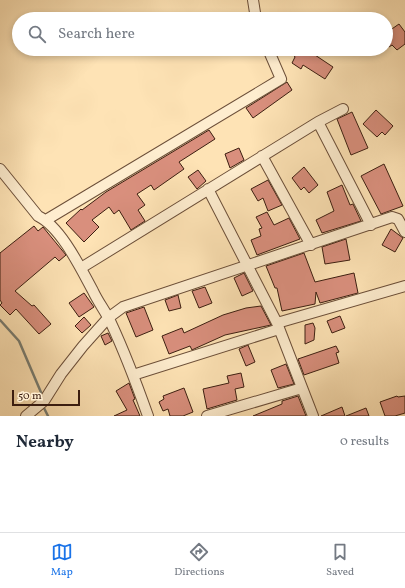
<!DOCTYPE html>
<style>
body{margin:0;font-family:Vollkorn,serif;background:#f6f6f7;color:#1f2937}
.scale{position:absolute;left:12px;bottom:10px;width:68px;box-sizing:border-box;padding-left:4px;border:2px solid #3c1e10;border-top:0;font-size:11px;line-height:14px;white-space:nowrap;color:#3c1e10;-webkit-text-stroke:3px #feedcf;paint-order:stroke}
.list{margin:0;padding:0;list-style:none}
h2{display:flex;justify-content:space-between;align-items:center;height:52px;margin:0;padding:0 16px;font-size:17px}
h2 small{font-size:13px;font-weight:400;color:#747a83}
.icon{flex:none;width:22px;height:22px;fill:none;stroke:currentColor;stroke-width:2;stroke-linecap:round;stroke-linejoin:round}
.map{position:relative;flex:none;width:405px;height:416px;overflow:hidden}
.search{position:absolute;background:#fff;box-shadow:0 2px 6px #0003;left:12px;right:12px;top:12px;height:44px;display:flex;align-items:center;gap:10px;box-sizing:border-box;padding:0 14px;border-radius:22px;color:#747a83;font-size:15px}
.sheet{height:116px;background:#fff}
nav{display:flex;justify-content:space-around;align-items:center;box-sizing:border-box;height:56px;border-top:1px solid #e0e1e3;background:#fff;font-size:11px;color:#747a83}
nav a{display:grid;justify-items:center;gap:2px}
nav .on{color:#1a73e8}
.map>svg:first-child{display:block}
</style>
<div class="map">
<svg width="405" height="416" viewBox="0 0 405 416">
<rect width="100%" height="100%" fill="#fee3b5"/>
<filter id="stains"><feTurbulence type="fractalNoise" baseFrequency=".005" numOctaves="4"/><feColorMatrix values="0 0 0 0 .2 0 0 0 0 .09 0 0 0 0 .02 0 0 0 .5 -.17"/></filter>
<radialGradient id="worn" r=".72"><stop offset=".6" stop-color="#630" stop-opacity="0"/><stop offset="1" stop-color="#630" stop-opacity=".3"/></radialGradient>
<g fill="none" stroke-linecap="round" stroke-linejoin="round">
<!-- stream -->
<path stroke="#787d72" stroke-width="2.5" d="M0,320L19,341L43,397
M43,406L48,416"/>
</g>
<!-- building -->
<path fill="#d98f7d" stroke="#3c1e10" d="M399,24L405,32V44L397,50L392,45L389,47L386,43V33Z
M290,49H302L306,56L309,51L333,67L325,79L303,65L301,69L292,63L295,57Z
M287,82L292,90L253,118L246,108Z
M376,110L393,126L385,135L382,132L377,137L363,124Z
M352,112L368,148L351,155L337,119Z
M209,130L215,139L179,162L184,169L154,190L151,185L137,194L145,205L138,210L145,221L131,230L119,210L114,214L109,207L92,220L99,227L84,242L66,223L81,209L82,210L106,192Z
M239,148L244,160L230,168L225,154Z
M384,164L403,206L381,214L361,176Z
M304,167L318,185L309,193L304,187L301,190L292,178Z
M198,170L206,181L197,189L188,177Z
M268,180L282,205L268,211L263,198L258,201L251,189Z
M342,185L350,205L353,204L361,221L322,233L316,220L334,211L327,192Z
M267,212L274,225L289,218L300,239L257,255L251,240L261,236L259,229L262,228L256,217Z
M34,226L38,231L43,227L66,255L59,261L55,257L15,291L32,306L34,305L51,324L39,334L16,309L10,315L0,305L2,303L0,300V253Z
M391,229L403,238L395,252L382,245Z
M346,239L350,260L325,264L322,247Z
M304,253L315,282L354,273L358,293L320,303L316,292L315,304L282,311L277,288H275L266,266Z
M244,273L253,291L242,296L234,278Z
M205,287L212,303L199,308L192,291Z
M84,293L94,307L79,317L69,303Z
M178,295L181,308L169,311L165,300Z
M261,306L271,325L225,335L194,349L192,350L190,346L169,354L162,336L182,328L184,333L223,315L246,308Z
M144,307L153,330L136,337L126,313Z
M340,316L345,328L332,333L327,321Z
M84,317L91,325L82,333L75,326Z
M313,323L315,328L314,340L305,344V325Z
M108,333L112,341L105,345L101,336Z
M248,345L255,362L246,366L239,349Z
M336,346L339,352L336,353L339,363L304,375L298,359Z
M286,364L294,384L278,388L271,370Z
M241,373L244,387L235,389L237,400L207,409L203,389L229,383L227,376Z
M129,383L135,399L133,400L140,416H114L127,410L116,391Z
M184,388L193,412L183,416H170L168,409L163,411L159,402L164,399L163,396Z
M298,396L306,416H253L282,404V401Z
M397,396L398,397L405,396V413L395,416H385L380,402Z
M342,407L345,416H321Z
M366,408L369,416H346Z"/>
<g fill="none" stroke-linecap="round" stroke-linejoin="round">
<defs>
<path id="street" d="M253,0L256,19
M318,122L371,225
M262,156L311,245
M0,169L38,216C61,227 81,269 93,291C98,302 106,312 111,323C125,353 137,385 148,416
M208,189L277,323L313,416
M46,220L281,79L268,49
M81,268L318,122L343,109
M277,323L405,286
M133,375L279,329
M26,416L44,401L61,374L83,346L108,318L123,307L392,217L398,219L405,232
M207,416L302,388"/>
</defs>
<!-- street casing -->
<use href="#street" stroke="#6c4f39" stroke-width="12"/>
<!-- street -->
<use href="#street" stroke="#feedcf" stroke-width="10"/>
</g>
<rect width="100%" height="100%" filter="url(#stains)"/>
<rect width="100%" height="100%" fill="url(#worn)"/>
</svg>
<div class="scale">50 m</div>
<div class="search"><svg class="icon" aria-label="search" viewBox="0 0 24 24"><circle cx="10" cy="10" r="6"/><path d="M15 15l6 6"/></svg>Search here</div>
</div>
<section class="sheet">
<h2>Nearby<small>0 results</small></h2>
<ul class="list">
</ul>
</section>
<nav>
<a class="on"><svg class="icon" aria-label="map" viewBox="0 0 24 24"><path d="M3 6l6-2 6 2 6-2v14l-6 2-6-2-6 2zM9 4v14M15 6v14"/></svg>Map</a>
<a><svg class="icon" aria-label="directions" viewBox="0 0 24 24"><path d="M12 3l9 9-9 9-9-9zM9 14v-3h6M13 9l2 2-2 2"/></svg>Directions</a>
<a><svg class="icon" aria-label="saved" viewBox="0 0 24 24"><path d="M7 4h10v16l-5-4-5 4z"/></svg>Saved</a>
</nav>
